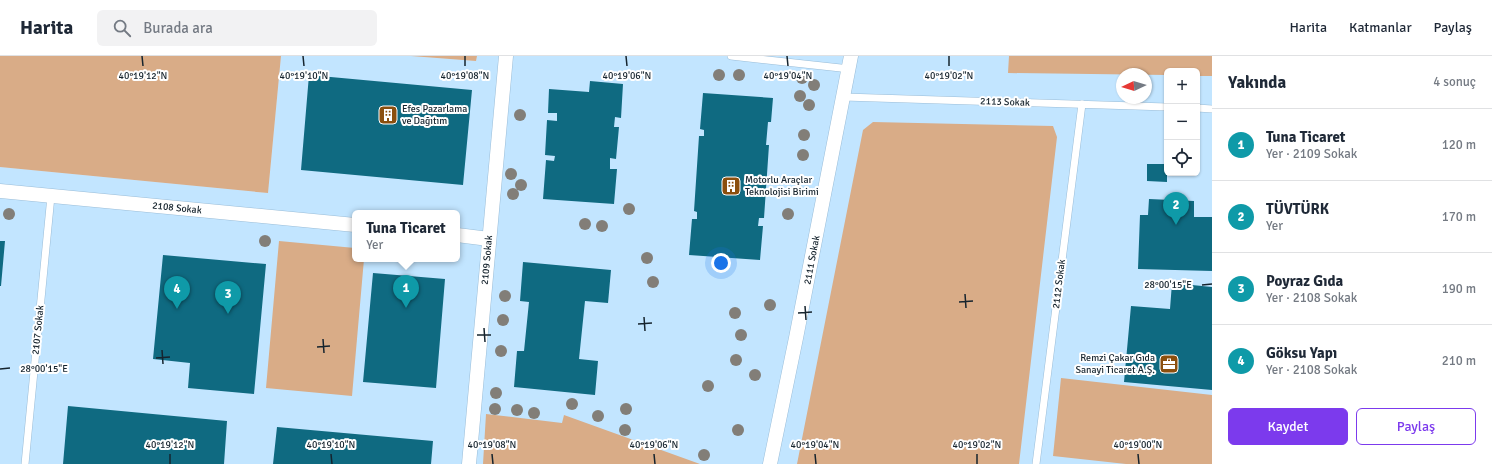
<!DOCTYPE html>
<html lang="tr">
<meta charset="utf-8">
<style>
body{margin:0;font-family:Signika,sans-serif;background:#f2f2f3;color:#1f2937}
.controls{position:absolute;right:12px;top:12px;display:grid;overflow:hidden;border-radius:6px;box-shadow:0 1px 3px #0004}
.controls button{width:36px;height:36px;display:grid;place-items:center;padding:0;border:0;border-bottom:1px solid #e0e1e3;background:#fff;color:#1f2937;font:20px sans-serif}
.compass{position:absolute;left:1116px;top:12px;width:36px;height:36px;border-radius:50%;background:#fff;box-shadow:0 1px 3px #0004;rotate:266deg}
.you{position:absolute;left:721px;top:207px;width:14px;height:14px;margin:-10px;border:3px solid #fff;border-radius:50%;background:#1a73e8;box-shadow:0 0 0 6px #1a73e833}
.badge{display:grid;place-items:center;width:26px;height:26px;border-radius:50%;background:#7c3aed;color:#fff;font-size:13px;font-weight:700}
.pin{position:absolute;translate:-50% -33px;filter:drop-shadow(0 1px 2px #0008)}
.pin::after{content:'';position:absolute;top:21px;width:14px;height:12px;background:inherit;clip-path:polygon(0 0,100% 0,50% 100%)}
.popup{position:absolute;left:352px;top:154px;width:108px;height:52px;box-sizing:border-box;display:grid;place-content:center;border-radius:6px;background:#fff;filter:drop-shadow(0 1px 3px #0005);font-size:13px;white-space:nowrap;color:#747a83}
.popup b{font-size:15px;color:#1f2937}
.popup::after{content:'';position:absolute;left:50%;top:100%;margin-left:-8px;border:8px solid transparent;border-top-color:#fff}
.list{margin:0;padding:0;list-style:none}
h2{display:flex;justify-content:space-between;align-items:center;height:52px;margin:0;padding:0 16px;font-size:17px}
h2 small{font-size:13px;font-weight:400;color:#747a83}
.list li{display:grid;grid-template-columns:26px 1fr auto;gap:12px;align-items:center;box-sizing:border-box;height:72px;padding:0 16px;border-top:1px solid #e0e1e3}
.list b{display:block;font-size:15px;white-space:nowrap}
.list p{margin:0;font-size:13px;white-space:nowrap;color:#747a83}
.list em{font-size:13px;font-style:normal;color:#747a83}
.actions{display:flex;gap:8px;padding:12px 16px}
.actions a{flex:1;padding:9px 0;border:1px solid #7c3aed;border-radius:6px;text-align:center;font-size:14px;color:#7c3aed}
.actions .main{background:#7c3aed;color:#fff}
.icon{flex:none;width:22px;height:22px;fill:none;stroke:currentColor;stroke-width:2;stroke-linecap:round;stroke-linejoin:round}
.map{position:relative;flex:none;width:1212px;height:408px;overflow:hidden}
header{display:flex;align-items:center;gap:24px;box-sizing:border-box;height:56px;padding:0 20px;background:#fff;border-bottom:1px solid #e0e1e3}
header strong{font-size:19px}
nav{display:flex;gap:22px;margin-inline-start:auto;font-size:14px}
.search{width:280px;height:36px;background:#f2f2f3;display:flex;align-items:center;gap:10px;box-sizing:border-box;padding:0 14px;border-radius:6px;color:#747a83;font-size:15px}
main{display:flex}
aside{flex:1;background:#fff}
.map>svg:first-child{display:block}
</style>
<header>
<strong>Harita</strong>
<div class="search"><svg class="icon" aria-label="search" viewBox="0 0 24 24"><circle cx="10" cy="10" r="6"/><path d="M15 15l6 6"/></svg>Burada ara</div>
<nav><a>Harita</a><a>Katmanlar</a><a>Paylaş</a></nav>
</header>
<main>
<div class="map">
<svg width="1212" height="408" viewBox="0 0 1212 408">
<rect width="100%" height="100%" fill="#d4eafb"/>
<!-- built -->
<path fill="#c2e5ff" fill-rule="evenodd" d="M281,0H411L476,5L477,0H1212V408H0V111L268,137ZM1167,15H1197V117H1167ZM1122,18H1146V42H1122ZM355,157H457V203H355Z"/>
<!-- green -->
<path fill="#d9ac87" d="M0,0H281L268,137L0,111Z
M411,0H477L476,5Z
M1009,0H1212V20H1197V15H1167V19L1008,17Z
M873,66L1053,70L1057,81L1019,408H797L863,74Z
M279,185L355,192V203H364L352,340L266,332Z
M1061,322L1212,339V408H1126L1053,400Z
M486,358L562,367L564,359L700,408H483Z"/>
<!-- building -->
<path fill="#0f6a81" d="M309,19L472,34L463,129L301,114Z
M590,25L623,28L621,62L615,61L614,71H619L616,103L610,102V113H617L614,148L543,143L546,104L554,105L555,100L545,99L547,64L557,65V57H548L549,33L589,36Z
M703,37L773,42L771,66H768L766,89H769L764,162H759L758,170H763L760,204L689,199L692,163H697V156L694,155L699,80H704V74L700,73Z
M1147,108H1167V126L1147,125Z
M1149,143L1194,145V161H1212V215L1138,213L1140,159H1148Z
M0,185H5L1,230H0Z
M163,199L266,208L254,338L188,332L190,307L153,303Z
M523,206L611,214L608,247L585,245L579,303L598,305L595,339L514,331L517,295H524L529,246L520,245Z
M373,217L445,223L436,332L363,326Z
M1172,227L1212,231V334L1124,326L1131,250L1170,253Z
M68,350L227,365L224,408H63Z
M277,371L433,385L431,408H273Z"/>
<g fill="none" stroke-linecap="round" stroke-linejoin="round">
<defs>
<path id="service" d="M731,0L850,13
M844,41L1167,51
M1197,52L1212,53
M25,408L51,140
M1036,408L1082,48"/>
<path id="minor" d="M0,135L355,169
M457,179L489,183
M469,408L506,0
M770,408L796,282L851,0"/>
</defs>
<!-- service casing -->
<use href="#service" stroke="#9abdd8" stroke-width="8"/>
<!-- minor casing -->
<use href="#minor" stroke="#9abdd8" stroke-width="15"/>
<!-- service -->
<use href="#service" stroke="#fff" stroke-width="7"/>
<!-- minor -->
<use href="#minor" stroke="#fff" stroke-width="14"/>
</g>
<!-- trees -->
<g fill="#827e78">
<circle cx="719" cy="19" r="6"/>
<circle cx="739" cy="19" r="6"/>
<circle cx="802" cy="22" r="6"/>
<circle cx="814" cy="29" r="6"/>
<circle cx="800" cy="40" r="6"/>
<circle cx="809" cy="49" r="6"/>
<circle cx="520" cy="59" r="6"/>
<circle cx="804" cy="79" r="6"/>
<circle cx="803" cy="99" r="6"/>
<circle cx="511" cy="118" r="6"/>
<circle cx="521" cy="129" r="6"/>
<circle cx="513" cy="138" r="6"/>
<circle cx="629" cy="153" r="6"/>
<circle cx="9" cy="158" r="6"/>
<circle cx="788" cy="158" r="6"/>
<circle cx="585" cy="168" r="6"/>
<circle cx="602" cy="170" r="6"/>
<circle cx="265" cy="185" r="6"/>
<circle cx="647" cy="202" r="6"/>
<circle cx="653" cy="226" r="6"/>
<circle cx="505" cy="240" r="6"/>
<circle cx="770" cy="249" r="6"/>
<circle cx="735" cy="257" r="6"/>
<circle cx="503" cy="264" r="6"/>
<circle cx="741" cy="279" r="6"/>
<circle cx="501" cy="295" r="6"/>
<circle cx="736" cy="304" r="6"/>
<circle cx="755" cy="319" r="6"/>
<circle cx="708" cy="330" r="6"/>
<circle cx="496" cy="337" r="6"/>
<circle cx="572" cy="348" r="6"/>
<circle cx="495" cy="353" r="6"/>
<circle cx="626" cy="353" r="6"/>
<circle cx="517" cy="354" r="6"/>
<circle cx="534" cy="357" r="6"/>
<circle cx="598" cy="360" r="6"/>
<circle cx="625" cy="374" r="6"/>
<circle cx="738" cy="374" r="6"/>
<circle cx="704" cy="399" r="6"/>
</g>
<!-- ticks -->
<path fill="none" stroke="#16242e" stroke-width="1.5" d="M142,0L143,10M303,0L304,10M465,0V10M626,0L627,10M787,0L788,10M949,0V10M1202,229L1212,228M965,238L966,252M959,246L973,245M805,250L806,264M798,257L812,256M644,261L645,275M638,268L652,267M484,272L485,286M477,279H491M323,283L324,297M317,291L330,290M162,294L163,308M156,302L170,301M0,313L10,312M170,398V408M331,398L332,408M492,398L493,408M654,398L655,408M815,398L816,408M977,398V408M1138,398L1139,408"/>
<!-- icons -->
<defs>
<symbol id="building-square" viewBox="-11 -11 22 22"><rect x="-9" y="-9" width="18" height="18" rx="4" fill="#8b4f0e" stroke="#fff"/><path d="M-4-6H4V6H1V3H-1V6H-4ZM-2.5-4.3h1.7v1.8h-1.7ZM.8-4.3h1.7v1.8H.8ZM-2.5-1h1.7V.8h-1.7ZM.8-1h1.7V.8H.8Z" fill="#fff"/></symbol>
<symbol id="office-square" viewBox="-11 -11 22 22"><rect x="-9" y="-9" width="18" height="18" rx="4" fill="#8b4f0e" stroke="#fff"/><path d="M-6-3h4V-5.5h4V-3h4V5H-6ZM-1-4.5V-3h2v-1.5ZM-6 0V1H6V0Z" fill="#fff"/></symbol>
</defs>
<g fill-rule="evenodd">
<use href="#building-square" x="377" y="48" width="22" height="22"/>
<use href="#building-square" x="720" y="119" width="22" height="22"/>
<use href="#office-square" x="1158" y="297" width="22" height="22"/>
</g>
<g text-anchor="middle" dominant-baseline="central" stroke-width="4" stroke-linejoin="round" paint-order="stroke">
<!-- street labels -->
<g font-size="10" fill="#16242e" stroke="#fff">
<text transform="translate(1005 46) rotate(2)">2113 Sokak</text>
<text transform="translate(177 152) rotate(6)">2108 Sokak</text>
<text transform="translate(487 204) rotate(-85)">2109 Sokak</text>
<text transform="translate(812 204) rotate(-79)">2111 Sokak</text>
<text transform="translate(1059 228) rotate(-83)">2112 Sokak</text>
<text transform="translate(38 274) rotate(-84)">2107 Sokak</text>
</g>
<!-- poi labels -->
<g font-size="10" fill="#16242e" stroke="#fff" text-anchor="start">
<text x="402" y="53">Efes Pazarlama<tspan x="402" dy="12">ve Dağıtım</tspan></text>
<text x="745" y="124">Motorlu Araçlar<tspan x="745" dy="12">Teknolojisi Birimi</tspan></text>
<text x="1155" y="302" text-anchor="end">Remzi Çakar Gıda<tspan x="1155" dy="12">Sanayi Ticaret A.Ş.</tspan></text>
</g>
</g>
<g font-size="10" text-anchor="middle" fill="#16242e" stroke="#fff" stroke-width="4" stroke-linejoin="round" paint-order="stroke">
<text x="143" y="23">40°19'12"N</text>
<text x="304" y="23">40°19'10"N</text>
<text x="465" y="23">40°19'08"N</text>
<text x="627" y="23">40°19'06"N</text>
<text x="788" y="23">40°19'04"N</text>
<text x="949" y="23">40°19'02"N</text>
<text x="1168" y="232">28°00'15"E</text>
<text x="44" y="316">28°00'15"E</text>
<text x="170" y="392">40°19'12"N</text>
<text x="331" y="392">40°19'10"N</text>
<text x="492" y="392">40°19'08"N</text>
<text x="654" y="392">40°19'06"N</text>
<text x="815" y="392">40°19'04"N</text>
<text x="977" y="392">40°19'02"N</text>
<text x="1138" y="392">40°19'00"N</text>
</g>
</svg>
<div class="controls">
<button>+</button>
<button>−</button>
<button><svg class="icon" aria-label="locate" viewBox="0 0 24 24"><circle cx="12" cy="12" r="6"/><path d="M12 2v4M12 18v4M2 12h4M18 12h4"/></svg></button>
</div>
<svg class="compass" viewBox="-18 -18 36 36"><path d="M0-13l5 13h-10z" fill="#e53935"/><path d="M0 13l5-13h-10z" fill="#747a83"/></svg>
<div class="you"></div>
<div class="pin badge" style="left:406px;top:252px;background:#0f9aa8">1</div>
<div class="popup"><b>Tuna Ticaret</b>Yer</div>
<div class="pin badge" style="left:1176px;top:169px;background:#0f9aa8">2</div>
<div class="pin badge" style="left:228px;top:258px;background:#0f9aa8">3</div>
<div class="pin badge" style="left:177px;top:253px;background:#0f9aa8">4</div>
</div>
<aside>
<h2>Yakında<small>4 sonuç</small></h2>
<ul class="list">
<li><span class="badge" style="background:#0f9aa8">1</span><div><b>Tuna Ticaret</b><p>Yer · 2109 Sokak</p></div><em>120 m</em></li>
<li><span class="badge" style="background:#0f9aa8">2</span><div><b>TÜVTÜRK</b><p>Yer</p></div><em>170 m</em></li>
<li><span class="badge" style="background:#0f9aa8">3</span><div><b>Poyraz Gıda</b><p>Yer · 2108 Sokak</p></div><em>190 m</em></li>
<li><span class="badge" style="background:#0f9aa8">4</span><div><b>Göksu Yapı</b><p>Yer · 2108 Sokak</p></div><em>210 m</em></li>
</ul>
<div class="actions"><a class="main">Kaydet</a><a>Paylaş</a></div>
</aside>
</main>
